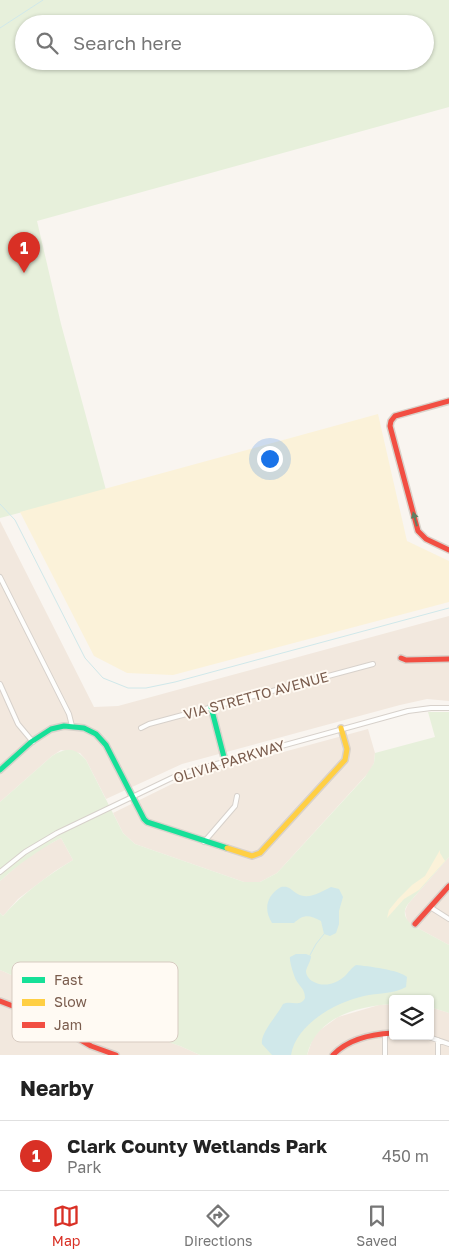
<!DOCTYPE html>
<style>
body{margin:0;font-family:"Golos Text",sans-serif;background:#f6f6f6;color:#222}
.controls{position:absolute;right:15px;bottom:15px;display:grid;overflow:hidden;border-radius:5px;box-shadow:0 1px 4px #0004}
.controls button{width:45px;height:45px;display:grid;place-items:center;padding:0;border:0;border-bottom:1px solid #e0e0e0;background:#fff;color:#222;font:25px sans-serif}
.you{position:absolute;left:269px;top:458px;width:18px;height:18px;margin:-12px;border:4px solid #fff;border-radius:50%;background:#1a73e8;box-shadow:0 0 0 8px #1a73e833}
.badge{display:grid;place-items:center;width:32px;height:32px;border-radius:50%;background:#d93025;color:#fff;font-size:16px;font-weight:700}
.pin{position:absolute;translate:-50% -41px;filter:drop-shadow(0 1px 2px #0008)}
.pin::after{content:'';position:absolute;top:26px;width:18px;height:15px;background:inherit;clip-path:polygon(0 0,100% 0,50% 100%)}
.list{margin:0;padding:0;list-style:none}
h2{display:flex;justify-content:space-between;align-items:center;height:65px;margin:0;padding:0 20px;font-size:21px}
h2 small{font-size:16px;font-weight:400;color:#767676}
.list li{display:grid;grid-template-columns:32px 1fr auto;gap:15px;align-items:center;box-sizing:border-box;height:70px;padding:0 20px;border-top:1px solid #e0e0e0}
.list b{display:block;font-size:19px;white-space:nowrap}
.list p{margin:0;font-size:16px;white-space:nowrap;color:#767676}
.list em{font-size:16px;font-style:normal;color:#767676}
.icon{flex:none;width:28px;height:28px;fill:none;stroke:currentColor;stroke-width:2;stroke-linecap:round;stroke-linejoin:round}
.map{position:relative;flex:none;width:449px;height:1055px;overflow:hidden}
.search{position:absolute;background:#fff;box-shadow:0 1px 4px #0004;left:15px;right:15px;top:15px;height:55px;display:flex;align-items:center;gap:12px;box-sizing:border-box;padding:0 18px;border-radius:28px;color:#767676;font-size:19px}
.sheet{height:135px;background:#fff}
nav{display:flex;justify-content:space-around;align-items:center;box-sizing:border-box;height:70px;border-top:1px solid #e0e0e0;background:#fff;font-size:14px;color:#767676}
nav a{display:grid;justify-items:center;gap:2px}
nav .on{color:#d93025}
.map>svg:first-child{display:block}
</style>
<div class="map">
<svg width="449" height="1055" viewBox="0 0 449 1055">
<rect width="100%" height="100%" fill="#f9f5f0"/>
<!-- residential -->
<path fill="#f2e8de" d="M0,521L94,707L118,706L449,616V701L427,699L400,705L182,764L106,799L86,760L80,753L61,750L52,756L0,802Z
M368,729L375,753L374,763L370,771L277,873L260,882H244L135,844L123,833L113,813L172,784L192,777Z
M61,838L73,860L55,871L18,899L3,916L0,913V881L25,859L42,848Z
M449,857V945L412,925L407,921L405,911L408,904Z
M0,970L58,995L98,1017L180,1046L200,1055H0Z
M393,1004V1036H430V1007L449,1013V1055H307L313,1038L320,1030L338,1017L379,1005Z"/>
<!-- green -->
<path fill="#e7f0db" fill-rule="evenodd" d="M0,0H449V107L37,221L61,324L106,490L0,518ZM24,24H425V61H24Z
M428,712H449V857L408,904C402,912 405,919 412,925L449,945V1013L430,1007V999H393V1004C358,1006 316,1017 307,1055H200L180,1046L111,1023L58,995L0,970V913L3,916C23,893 47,876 73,860L61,838C38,850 19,864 0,881V802L52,756C66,747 75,747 86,760L123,833L135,844L244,882H260L277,873L365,777L374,763L375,753L435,737Z"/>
<!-- sand -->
<path fill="#fbf2d9" d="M378,414L407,541L449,561V602L173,675L127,673L94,656L20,512Z
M440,850V853L445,861L419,890L404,899L387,918L389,910L398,899L412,885L425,876Z"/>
<!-- water -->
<path fill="#d0e8ea" d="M281,887C289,886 290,889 296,893C308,901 320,892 331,887L339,889L343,897L339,911V924L336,933L330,936L324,934L321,921C309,915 304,914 294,923H272C263,909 267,895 281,887Z
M296,954H306L311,956C311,961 307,966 306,971C306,975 309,979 312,981C323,988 336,984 345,976C349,972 351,968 356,965C367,966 400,970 407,977L406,987C394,994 377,993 364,996C336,1002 296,1024 291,1055H272L262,1044C260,1033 277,1016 283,1004C291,1000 300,1008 305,998C305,989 300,987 296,980C294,976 289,961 290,957Z"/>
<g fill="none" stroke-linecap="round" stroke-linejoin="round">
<!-- stream -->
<path stroke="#d0e8ea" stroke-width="1" d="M0,28L43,0
M0,504L15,520L85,658L103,678L128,688H146L175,682L449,608
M310,955L316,944L324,934"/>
<defs>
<path id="street" d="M0,577L69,714L72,726
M0,684L18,724L33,742
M141,728L149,724L373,664
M204,842L235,806L237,796
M0,872L25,852L57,833L180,774L408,711L431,708H449
M430,907L449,919
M426,1036L449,1044
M385,1055V1033
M438,1055V1040"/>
<path id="fast" d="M211,707L225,761
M0,770L31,742L51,729L64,726L84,728L96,734L106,745L144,819L147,822L227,848"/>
<path id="slow" d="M227,848L252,856L260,853L345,760L347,749L341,728"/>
<path id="jam" d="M449,401L395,416L391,421L390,426L418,531L426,539L449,550
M401,658L406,660L449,659
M415,924L449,886
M0,1001L39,1016L91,1046L116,1055
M333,1055C348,1039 372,1034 393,1033"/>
</defs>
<!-- street casing -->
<use href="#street" stroke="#d7d1cb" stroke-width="6"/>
<!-- fast casing -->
<use href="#fast" stroke="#d9d2cb" stroke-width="8"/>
<!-- slow casing -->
<use href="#slow" stroke="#d9d2cb" stroke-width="8"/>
<!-- jam casing -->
<use href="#jam" stroke="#d9d2cb" stroke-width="8"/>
<!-- street -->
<use href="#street" stroke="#fefefd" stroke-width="4"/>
<!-- fast -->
<use href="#fast" stroke="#16e098" stroke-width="5"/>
<!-- slow -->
<use href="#slow" stroke="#ffcf43" stroke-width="5"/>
<!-- jam -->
<use href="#jam" stroke="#f24e42" stroke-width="5"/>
</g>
<!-- one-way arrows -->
<defs><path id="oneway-solid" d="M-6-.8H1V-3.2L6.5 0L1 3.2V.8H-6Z" transform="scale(1.25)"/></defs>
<use fill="#617d60" href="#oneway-solid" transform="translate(415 519) rotate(-105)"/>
<g text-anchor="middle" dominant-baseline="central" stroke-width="4" stroke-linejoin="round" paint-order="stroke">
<!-- street labels -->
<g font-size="14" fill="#7a5c4d" stroke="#fffaf3">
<text transform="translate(256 695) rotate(-15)">VIA STRETTO AVENUE</text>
<text transform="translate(229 761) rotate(-17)">OLIVIA PARKWAY</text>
</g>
</g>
<!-- legend -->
<rect x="12" y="962" width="166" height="80" rx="8" fill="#fffaf3" stroke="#d7cbc1" stroke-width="1"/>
<rect x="22" y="977" width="23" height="6" fill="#16e098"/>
<rect x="22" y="999" width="23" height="7" fill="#ffcf43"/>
<rect x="22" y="1022" width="23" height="6" fill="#f24e42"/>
<g font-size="14" fill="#7a5c4d">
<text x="54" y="985">Fast</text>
<text x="54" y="1007">Slow</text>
<text x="54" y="1030">Jam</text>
</g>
</svg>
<div class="controls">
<button><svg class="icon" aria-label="layers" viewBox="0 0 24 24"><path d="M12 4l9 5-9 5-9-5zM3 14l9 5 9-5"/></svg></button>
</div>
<div class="you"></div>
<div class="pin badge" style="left:24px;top:273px">1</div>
<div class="search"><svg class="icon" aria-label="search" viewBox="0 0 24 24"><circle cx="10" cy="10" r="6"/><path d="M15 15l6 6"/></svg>Search here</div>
</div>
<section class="sheet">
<h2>Nearby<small></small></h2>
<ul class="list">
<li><span class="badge">1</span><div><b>Clark County Wetlands Park</b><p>Park</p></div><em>450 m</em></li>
</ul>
</section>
<nav>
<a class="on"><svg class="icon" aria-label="map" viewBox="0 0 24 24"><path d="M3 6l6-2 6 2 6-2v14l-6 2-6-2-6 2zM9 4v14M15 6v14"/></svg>Map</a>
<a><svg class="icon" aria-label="directions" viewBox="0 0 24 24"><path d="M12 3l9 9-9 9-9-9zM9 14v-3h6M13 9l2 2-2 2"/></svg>Directions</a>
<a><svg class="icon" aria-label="saved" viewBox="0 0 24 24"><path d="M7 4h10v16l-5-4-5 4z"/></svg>Saved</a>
</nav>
